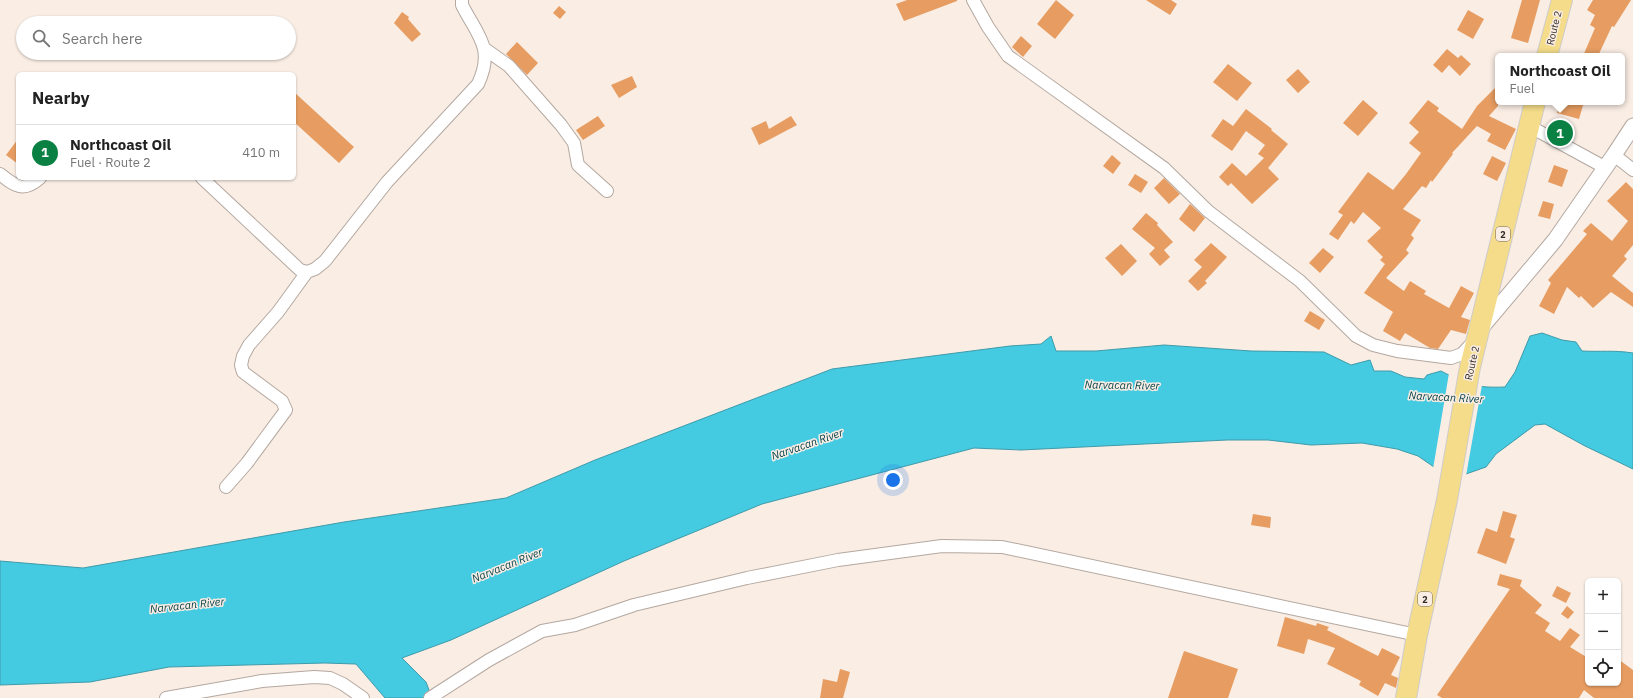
<!DOCTYPE html>
<meta charset="utf-8">
<style>
body{margin:0;font-family:"IBM Plex Sans",sans-serif;background:#f6f6f6;color:#222}
.controls{position:absolute;right:12px;bottom:12px;display:grid;overflow:hidden;border-radius:6px;box-shadow:0 1px 3px #0004}
.controls button{width:36px;height:36px;display:grid;place-items:center;padding:0;border:0;border-bottom:1px solid #e0e0e0;background:#fff;color:#222;font:20px sans-serif}
.you{position:absolute;left:893px;top:480px;width:14px;height:14px;margin:-10px;border:3px solid #fff;border-radius:50%;background:#1a73e8;box-shadow:0 0 0 6px #1a73e833}
.badge{display:grid;place-items:center;width:26px;height:26px;border-radius:50%;background:#0b8043;color:#fff;font-size:13px;font-weight:700}
.pin{position:absolute;translate:-50% -50%;border:2px solid #fff;box-shadow:0 1px 4px #0006}
.popup{position:absolute;left:1495px;top:53px;width:130px;height:52px;box-sizing:border-box;display:grid;place-content:center;border-radius:6px;background:#fff;filter:drop-shadow(0 1px 3px #0005);font-size:13px;white-space:nowrap;color:#767676}
.popup b{font-size:15px;color:#222}
.popup::after{content:'';position:absolute;left:50%;top:100%;margin-left:-8px;border:8px solid transparent;border-top-color:#fff}
.list{margin:0;padding:0;list-style:none}
h2{display:flex;justify-content:space-between;align-items:center;height:52px;margin:0;padding:0 16px;font-size:17px}
h2 small{font-size:13px;font-weight:400;color:#767676}
.list li{display:grid;grid-template-columns:26px 1fr auto;gap:12px;align-items:center;box-sizing:border-box;height:56px;padding:0 16px;border-top:1px solid #e0e0e0}
.list b{display:block;font-size:15px;white-space:nowrap}
.list p{margin:0;font-size:13px;white-space:nowrap;color:#767676}
.list em{font-size:13px;font-style:normal;color:#767676}
.icon{flex:none;width:22px;height:22px;fill:none;stroke:currentColor;stroke-width:2;stroke-linecap:round;stroke-linejoin:round}
.map{position:relative;flex:none;width:1633px;height:698px;overflow:hidden}
.search{position:absolute;background:#fff;box-shadow:0 1px 3px #0004;left:16px;top:16px;width:280px;height:44px;display:flex;align-items:center;gap:10px;box-sizing:border-box;padding:0 14px;border-radius:22px;color:#767676;font-size:15px}
.panel{position:absolute;background:#fff;box-shadow:0 1px 3px #0004;left:16px;top:72px;width:280px;height:108px;border-radius:6px}
.map>svg:first-child{display:block}
</style>
<div class="map">
<svg width="1633" height="698" viewBox="0 0 1633 698">
<rect width="100%" height="100%" fill="#f9ede4"/>
<!-- water -->
<path fill="#44cae1" stroke="#3e9baa" d="M1542,333L1562,340L1576,342L1582,351C1601,352 1614,350 1633,353V469L1585,446L1545,424L1535,425L1496,454L1486,467L1466,474L1434,467L1418,456L1397,449L1362,443L1311,445L1268,440H1227L1021,450L974,448L762,504L624,561L451,640L402,658L426,682L432,698H385L356,664L325,663L169,667L90,682L0,685V561L83,568L344,522L506,498L595,460L832,369L1010,346L1041,344L1051,336L1056,351H1096L1164,345L1251,351L1324,352L1351,365L1370,360L1374,371H1391L1405,377L1424,379L1427,375L1441,371C1468,385 1475,388 1505,387L1515,372L1530,336Z"/>
<!-- pier -->
<path fill="#f9ede4" d="M1449,373L1467,383L1482,385L1466,476L1433,469Z"/>
<!-- building -->
<path fill="#e79d61" d="M907,0H957V1L904,21L896,4Z
M1056,0L1074,15L1055,39L1037,24Z
M1146,0H1171L1177,4L1170,15Z
M1522,0H1540L1528,43L1511,38Z
M1593,0H1631L1614,27L1612,26L1598,56H1583L1595,28L1590,25L1595,15L1587,10Z
M559,6L566,12L560,19L553,13Z
M1468,10L1484,19L1473,39L1457,30Z
M402,12L409,17L408,19L421,34L412,42L394,23Z
M1021,36L1032,46L1023,57L1012,47Z
M517,42L538,63L527,75L506,54Z
M1447,49L1458,58L1461,55L1471,64L1460,76L1449,65L1442,73L1433,65Z
M1228,64L1252,83L1237,101L1213,82Z
M1298,69L1310,82L1298,93L1286,80Z
M632,76L637,87L619,98L611,85Z
M1498,85V106L1489,116L1516,129L1505,150L1487,141L1491,134L1477,126L1452,153L1453,154L1432,182L1431,180L1426,188L1422,186L1403,209L1421,220L1411,235L1414,238L1406,250L1409,253L1386,278L1404,291L1410,281L1426,291L1424,294L1449,308L1461,286L1474,293L1461,317L1470,320L1466,334L1451,330L1438,349L1430,348L1405,333L1400,341L1383,331L1393,312L1364,293L1385,264L1380,260L1383,257L1367,241L1381,228L1363,212L1354,224L1351,221L1338,240L1329,234L1343,215L1338,212L1368,172L1393,190L1406,174L1421,153L1409,143L1419,132L1409,123L1428,100L1439,108L1437,111L1462,129L1477,106Z
M294,92L354,147L339,163L294,122Z
M1363,100L1378,113L1358,136L1343,123Z
M1560,102H1584L1579,119L1557,113Z
M1246,109L1272,129L1271,130L1288,144L1268,168L1279,179L1252,204L1231,183L1228,186L1219,177L1232,163L1246,176L1264,158L1258,154L1265,145L1246,131L1232,151L1211,136L1223,119L1233,126Z
M598,116L605,126L583,140L576,130Z
M791,116L797,125L759,145L751,128L766,121L769,129Z
M18,139V164L6,155Z
M1112,155L1121,163L1113,174L1103,166Z
M1492,156L1506,163L1497,181L1483,174Z
M1554,165L1568,170L1562,187L1548,182Z
M1135,174L1148,182L1141,193L1128,185Z
M1164,178L1180,194L1169,204L1154,188Z
M1626,182L1633,189V245L1624,256L1627,259L1612,276L1633,293V307L1611,292L1593,308L1581,296L1579,298L1567,287L1554,314L1539,306L1551,283L1548,280L1587,234L1583,231L1591,223L1612,241L1628,221L1607,201Z
M1543,201L1554,204L1550,219L1538,216Z
M1190,204L1205,218L1194,232L1179,219Z
M1146,213L1158,223L1157,225L1173,242L1164,250L1170,257L1160,266L1149,254L1155,248L1132,229Z
M1211,243L1227,257L1205,281L1207,283L1198,291L1188,281L1202,267L1194,260Z
M1121,244L1137,261L1122,276L1105,258Z
M1323,248L1334,257L1320,273L1309,263Z
M1310,311L1325,320L1319,330L1304,321Z
M1503,511L1517,515L1510,537L1515,539L1506,564L1477,553L1486,528L1497,532Z
M1253,514L1271,517L1270,528L1251,525Z
M1500,574L1522,580L1520,586L1542,605L1535,613L1550,623L1545,631L1560,641L1570,628L1580,635L1570,647L1588,658V683H1618V659L1633,670V698H1594L1584,690L1579,698H1442L1437,695L1510,589L1497,585Z
M1557,586L1571,593L1566,603L1552,596Z
M1567,606L1574,612L1568,619L1561,614Z
M1285,617L1316,626L1317,623L1329,627L1327,630L1378,656L1382,648L1400,657L1391,675L1398,678L1396,688L1385,683L1378,696L1359,685L1361,681L1327,664L1335,648L1308,639L1304,654L1277,646Z
M1184,651L1238,669L1228,698H1168Z
M840,669L850,672L843,698H820L823,679L837,682Z"/>
<g fill="none" stroke-linecap="round" stroke-linejoin="round">
<defs>
<path id="minor" d="M973,0L988,27L1008,56L1164,168L1208,211L1300,281L1356,336L1373,345L1397,351L1451,358L1462,354L1473,342
M485,49L509,66L561,125L574,143L578,165L607,191
M1529,126L1606,168
M1614,155L1633,170
M0,174C15,186 23,193 40,178
M202,178L300,270L307,272L315,269L325,261L387,182L478,84C495,48 477,35 462,5V0
M226,487L247,463L286,410L282,401L243,372L241,365L243,356L249,345L278,312L307,272
M166,698L262,681L314,677L330,678L343,684L363,698
M430,698L489,660L542,631L575,625L634,605L747,578L838,560L942,546L1002,547L1417,635"/>
<path id="tertiary" d="M1481,328L1555,240L1614,155L1633,126"/>
<path id="trunk" d="M1547,56L1562,0
M1406,698L1417,635L1447,500L1470,367L1535,102"/>
</defs>
<!-- minor casing -->
<use href="#minor" stroke="#b4a8a0" stroke-width="14"/>
<!-- tertiary casing -->
<use href="#tertiary" stroke="#b4a8a0" stroke-width="17"/>
<!-- trunk casing -->
<use href="#trunk" stroke="#cecccc" stroke-width="22"/>
<!-- minor -->
<use href="#minor" stroke="#fff" stroke-width="12"/>
<!-- tertiary -->
<use href="#tertiary" stroke="#fff" stroke-width="15"/>
<!-- trunk -->
<use href="#trunk" stroke="#f4dc8a" stroke-width="20"/>
</g>
<g text-anchor="middle" dominant-baseline="central" stroke-width="3" stroke-linejoin="round" paint-order="stroke">
<!-- shield labels -->
<g fill="#f9ede4" stroke="#6d6661" stroke-width="1">
<rect x="1496" y="227" width="14" height="14" rx="3"/>
<rect x="1418" y="592" width="14" height="14" rx="3"/>
</g>
<g font-size="9" font-weight="bold" fill="#312c29">
<text x="1503" y="234">2</text>
<text x="1425" y="599">2</text>
</g>
<!-- street labels -->
<g font-size="10" fill="#312c29" stroke="#f9ede4">
<text transform="translate(1554 28) rotate(-76)">Route 2</text>
<text transform="translate(1472 363) rotate(-77)">Route 2</text>
</g>
<!-- water labels -->
<g font-size="11" font-style="italic" fill="#003f48" stroke="#f9ede4">
<text transform="translate(1122 385) rotate(1)">Narvacan River</text>
<text transform="translate(1446 397) rotate(3)">Narvacan River</text>
<text transform="translate(807 444) rotate(-19)">Narvacan River</text>
<text transform="translate(507 565) rotate(-22)">Narvacan River</text>
<text transform="translate(187 605) rotate(-6)">Narvacan River</text>
</g>
</g>
</svg>
<div class="controls">
<button>+</button>
<button>−</button>
<button><svg class="icon" aria-label="locate" viewBox="0 0 24 24"><circle cx="12" cy="12" r="6"/><path d="M12 2v4M12 18v4M2 12h4M18 12h4"/></svg></button>
</div>
<div class="you"></div>
<div class="pin badge" style="left:1560px;top:133px">1</div>
<div class="popup"><b>Northcoast Oil</b>Fuel</div>
<div class="search"><svg class="icon" aria-label="search" viewBox="0 0 24 24"><circle cx="10" cy="10" r="6"/><path d="M15 15l6 6"/></svg>Search here</div>
<section class="panel">
<h2>Nearby<small></small></h2>
<ul class="list">
<li><span class="badge">1</span><div><b>Northcoast Oil</b><p>Fuel · Route 2</p></div><em>410 m</em></li>
</ul>
</section>
</div>
